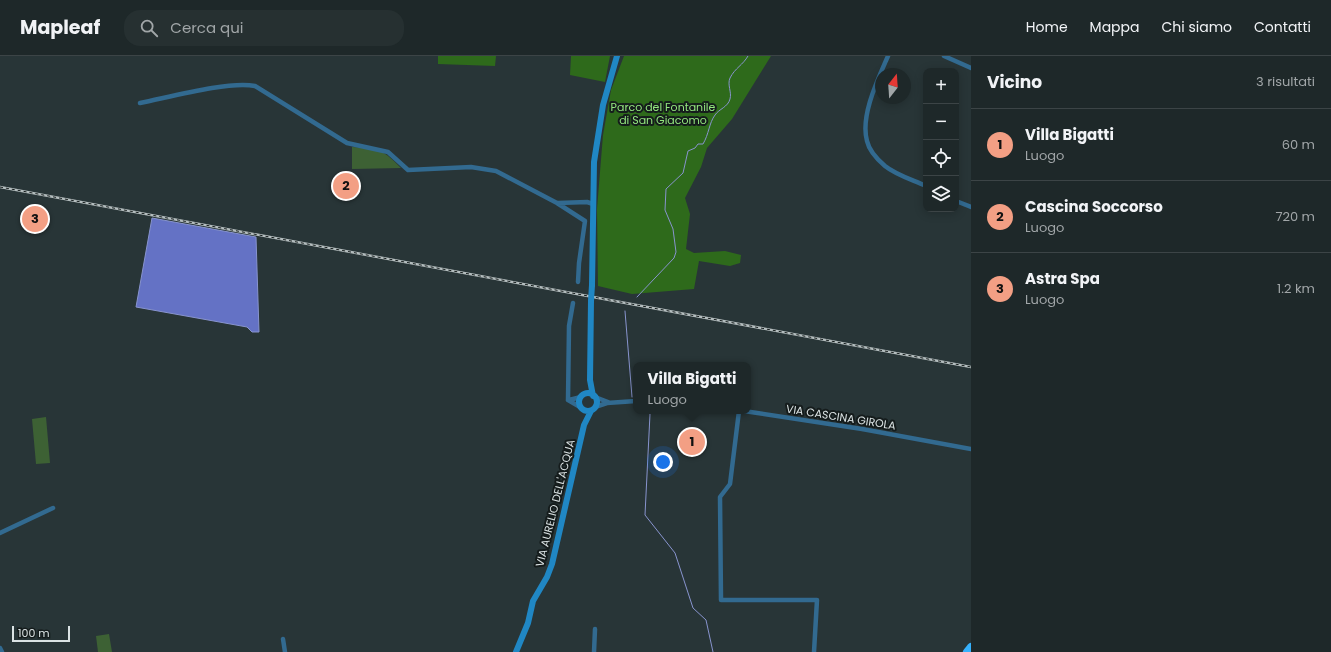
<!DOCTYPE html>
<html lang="it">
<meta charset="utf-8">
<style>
body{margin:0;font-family:Poppins,sans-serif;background:#263031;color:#f1f3f6}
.controls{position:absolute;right:12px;top:12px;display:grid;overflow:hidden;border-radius:8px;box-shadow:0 2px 10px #0003}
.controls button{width:36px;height:36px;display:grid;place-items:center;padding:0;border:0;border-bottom:1px solid #3c4446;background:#1e2829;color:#f1f3f6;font:20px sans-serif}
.compass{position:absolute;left:875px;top:12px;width:36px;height:36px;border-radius:50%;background:#1e2829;box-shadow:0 2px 10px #0003;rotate:17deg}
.scale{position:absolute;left:12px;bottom:10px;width:58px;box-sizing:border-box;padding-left:4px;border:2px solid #dbe3e4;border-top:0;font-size:11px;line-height:14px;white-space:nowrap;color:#dbe3e4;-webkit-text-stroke:3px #151c1c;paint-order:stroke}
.you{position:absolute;left:663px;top:406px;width:14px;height:14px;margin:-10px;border:3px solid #fff;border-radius:50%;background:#1a73e8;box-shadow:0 0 0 6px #1a73e833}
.badge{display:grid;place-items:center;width:26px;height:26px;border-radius:50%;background:#f39f84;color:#111;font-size:13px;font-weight:700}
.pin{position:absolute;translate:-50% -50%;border:2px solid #fff;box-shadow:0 1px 4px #0006}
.popup{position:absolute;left:633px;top:306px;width:118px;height:52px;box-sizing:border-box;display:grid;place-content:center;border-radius:8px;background:#1e2829;filter:drop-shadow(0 1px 3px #0005);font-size:13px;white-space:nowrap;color:#a1a6a8}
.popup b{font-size:15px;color:#f1f3f6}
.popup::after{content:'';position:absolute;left:50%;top:100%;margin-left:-8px;border:8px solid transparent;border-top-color:#1e2829}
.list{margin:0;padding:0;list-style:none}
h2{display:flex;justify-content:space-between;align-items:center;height:52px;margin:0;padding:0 16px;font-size:17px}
h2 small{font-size:13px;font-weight:400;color:#a1a6a8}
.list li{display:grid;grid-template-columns:26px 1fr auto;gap:12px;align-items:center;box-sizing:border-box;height:72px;padding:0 16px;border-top:1px solid #3c4446}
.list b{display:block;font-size:15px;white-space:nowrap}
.list p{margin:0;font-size:13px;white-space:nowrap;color:#a1a6a8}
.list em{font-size:13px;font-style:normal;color:#a1a6a8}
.icon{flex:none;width:22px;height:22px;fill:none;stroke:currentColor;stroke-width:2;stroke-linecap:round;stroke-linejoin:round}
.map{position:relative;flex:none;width:971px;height:596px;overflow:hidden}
header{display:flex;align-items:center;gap:24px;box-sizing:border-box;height:56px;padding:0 20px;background:#1e2829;border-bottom:1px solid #3c4446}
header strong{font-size:19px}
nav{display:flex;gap:22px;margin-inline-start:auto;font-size:14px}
.search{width:280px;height:36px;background:#263031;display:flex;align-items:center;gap:10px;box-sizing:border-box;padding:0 14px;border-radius:16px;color:#a1a6a8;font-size:15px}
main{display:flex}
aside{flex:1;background:#1e2829}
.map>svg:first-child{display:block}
</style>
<header>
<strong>Mapleaf</strong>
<div class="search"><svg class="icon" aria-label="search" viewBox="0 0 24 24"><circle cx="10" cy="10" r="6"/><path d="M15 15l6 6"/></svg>Cerca qui</div>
<nav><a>Home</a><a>Mappa</a><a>Chi siamo</a><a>Contatti</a></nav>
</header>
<main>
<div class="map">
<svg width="971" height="596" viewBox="0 0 971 596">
<rect width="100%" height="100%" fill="#283537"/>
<!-- green -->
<path fill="#3d6134" d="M352,91C378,93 383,93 401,112L352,113Z
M46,361L50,407L36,408L32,363Z
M109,578L112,596H98L96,580Z"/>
<!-- forest -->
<path fill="#2e6a1b" d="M438,0H496L495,10L438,8Z
M571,0H610L605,26L570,19Z
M624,0H771L732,63L707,92L701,111L685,142L690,158L686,193L694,197L725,195L741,199L740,207L730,210L699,205L694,233L632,238L598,230L597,153L603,79L611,34Z"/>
<!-- water -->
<path fill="#6472c5" stroke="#8894ce" d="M152,162L256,181L259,276H252L247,271L136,251Z"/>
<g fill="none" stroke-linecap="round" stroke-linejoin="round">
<!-- stream -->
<path stroke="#8894ce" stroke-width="1" d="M637,241L674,202L676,196L673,173L665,154L666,133L683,117L688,95L695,92L698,88H703C709,78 709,67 715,59C719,53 728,51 730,43C732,36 727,29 730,22C735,12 743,9 748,0
M625,255L632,341
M646,355L650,358L645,459L675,497L693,552L706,564L713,596"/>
<!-- street -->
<path stroke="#326a90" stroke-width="4.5" d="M888,0C878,23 860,60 867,85C869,94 878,104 885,110C896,119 913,124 926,130
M944,0L971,12
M140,47C170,41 228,25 255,30L347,87L388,96L408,114L471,111L496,115L557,147L585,165L579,207L578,226
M956,145L971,151
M558,147L587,146L593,148
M595,341L608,346
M568,344L569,270L573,247
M568,344L580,351
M569,344L581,341
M595,351L607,347L636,345
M739,355L730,428L720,441L721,544H817L814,596
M744,355L862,373L971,393
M0,477L53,452
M283,583L285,596
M0,592L2,596
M594,596L595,573"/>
<!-- secondary -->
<path stroke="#2087c4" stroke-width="6" d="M592,229L594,106L603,49L617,0
M591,245L590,324L593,340
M579 346a9 9 0 1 1 18 0a9 9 0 1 1-18 0Z
M516,596L528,567L533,545L547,521L552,508L584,369L591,355"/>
<!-- highway -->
<path stroke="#36b1fc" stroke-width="8" d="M967,596L971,591"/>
<defs>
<path id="rail" d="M0,131L971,311"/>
</defs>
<!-- rail casing -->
<use href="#rail" stroke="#b4bdbe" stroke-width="2.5"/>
<!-- rail -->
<use href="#rail" stroke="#151c1c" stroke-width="1" stroke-dasharray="3" stroke-linecap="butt"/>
<!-- secondary-bridge -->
<path stroke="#2087c4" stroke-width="6" d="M591,245L592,229"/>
</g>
<g text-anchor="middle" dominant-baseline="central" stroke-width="4" stroke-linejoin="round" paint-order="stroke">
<!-- park labels -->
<g font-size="11" fill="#94e67f" stroke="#151c1c">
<text x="663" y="51">Parco del Fontanile<tspan x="663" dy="13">di San Giacomo</tspan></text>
</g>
<!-- street labels -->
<g font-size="11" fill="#dbe3e4" stroke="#151c1c">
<text transform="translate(841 361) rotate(9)">VIA CASCINA GIROLA</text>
<text transform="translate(555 447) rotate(-76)">VIA AURELIO DELL'ACQUA</text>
</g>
</g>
</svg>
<div class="controls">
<button>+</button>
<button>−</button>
<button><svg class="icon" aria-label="locate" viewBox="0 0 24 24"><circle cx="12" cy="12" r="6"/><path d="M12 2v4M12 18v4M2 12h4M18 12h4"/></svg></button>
<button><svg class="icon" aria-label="layers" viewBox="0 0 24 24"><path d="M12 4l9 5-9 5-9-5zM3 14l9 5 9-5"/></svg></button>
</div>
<svg class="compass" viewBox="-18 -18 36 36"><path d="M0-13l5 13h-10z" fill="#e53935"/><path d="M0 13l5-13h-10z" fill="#a1a6a8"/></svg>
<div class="scale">100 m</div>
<div class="you"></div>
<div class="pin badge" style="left:692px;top:386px">1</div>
<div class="popup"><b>Villa Bigatti</b>Luogo</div>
<div class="pin badge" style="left:346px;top:130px">2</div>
<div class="pin badge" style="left:35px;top:163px">3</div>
</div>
<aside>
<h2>Vicino<small>3 risultati</small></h2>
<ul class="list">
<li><span class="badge">1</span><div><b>Villa Bigatti</b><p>Luogo</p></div><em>60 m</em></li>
<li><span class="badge">2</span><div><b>Cascina Soccorso</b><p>Luogo</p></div><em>720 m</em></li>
<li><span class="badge">3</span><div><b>Astra Spa</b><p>Luogo</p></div><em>1.2 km</em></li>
</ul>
</aside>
</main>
